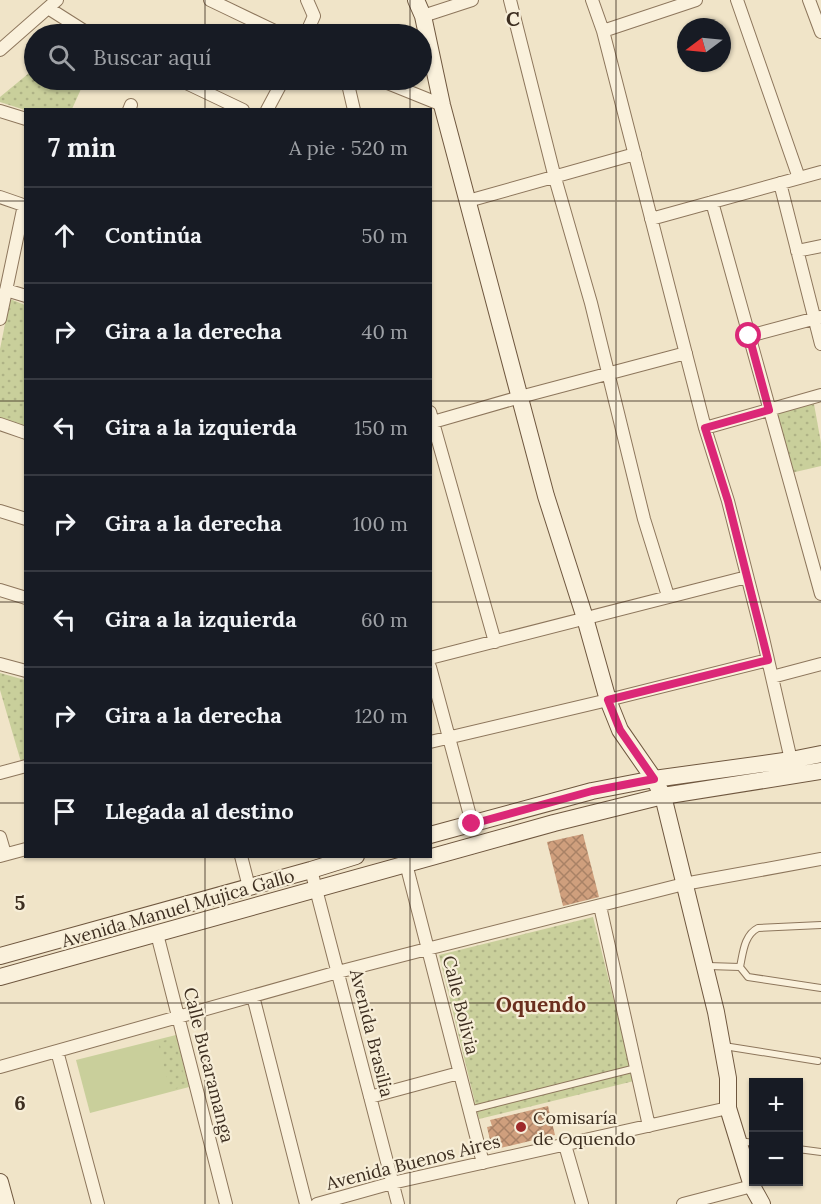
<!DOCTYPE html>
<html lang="es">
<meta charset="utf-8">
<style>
body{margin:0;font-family:Lora,serif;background:#242831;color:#f1f3f6}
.controls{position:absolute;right:18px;bottom:18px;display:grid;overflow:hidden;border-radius:0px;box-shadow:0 2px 4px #0004}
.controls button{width:54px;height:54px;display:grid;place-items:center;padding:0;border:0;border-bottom:2px solid #363941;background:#171b24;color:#f1f3f6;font:30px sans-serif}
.compass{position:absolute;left:677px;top:18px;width:54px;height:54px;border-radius:50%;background:#171b24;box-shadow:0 2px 4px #0004;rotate:254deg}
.stop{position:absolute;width:18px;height:18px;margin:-14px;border:4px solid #db2777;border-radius:50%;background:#fff}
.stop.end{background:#db2777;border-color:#fff;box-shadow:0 2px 6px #0008}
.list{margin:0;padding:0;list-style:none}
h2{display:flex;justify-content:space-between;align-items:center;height:78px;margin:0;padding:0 24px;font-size:26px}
h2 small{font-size:20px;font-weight:400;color:#9ea1a6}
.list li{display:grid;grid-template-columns:39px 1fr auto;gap:18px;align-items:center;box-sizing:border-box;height:96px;padding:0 24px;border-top:2px solid #363941}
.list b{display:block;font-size:22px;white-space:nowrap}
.list em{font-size:20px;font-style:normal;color:#9ea1a6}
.icon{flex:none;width:33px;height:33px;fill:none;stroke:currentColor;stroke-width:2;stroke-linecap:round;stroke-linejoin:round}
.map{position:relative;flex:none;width:821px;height:1204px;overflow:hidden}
.search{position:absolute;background:#171b24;box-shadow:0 2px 4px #0004;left:24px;top:24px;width:408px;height:66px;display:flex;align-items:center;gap:15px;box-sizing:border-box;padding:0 21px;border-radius:33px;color:#9ea1a6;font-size:22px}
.panel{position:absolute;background:#171b24;box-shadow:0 2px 4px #0004;left:24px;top:108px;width:408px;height:750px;border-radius:0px}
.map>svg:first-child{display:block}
</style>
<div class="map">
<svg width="821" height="1204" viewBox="0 0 821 1204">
<defs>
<pattern id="park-dots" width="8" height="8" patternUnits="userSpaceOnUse" patternTransform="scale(1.5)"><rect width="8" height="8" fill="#c9cf9b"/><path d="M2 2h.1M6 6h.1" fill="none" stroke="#aeb285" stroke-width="1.8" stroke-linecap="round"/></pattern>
<pattern id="building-cross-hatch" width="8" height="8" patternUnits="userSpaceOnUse" patternTransform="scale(1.5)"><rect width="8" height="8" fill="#cf9f7d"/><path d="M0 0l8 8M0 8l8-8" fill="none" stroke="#a98266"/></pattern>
</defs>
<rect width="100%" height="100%" fill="#f0e4c8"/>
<!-- grass -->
<path fill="#c9cf9b" d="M176,1035L189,1087L90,1113L76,1060Z"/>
<!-- park -->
<path fill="url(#park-dots)" d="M34,69V80H85L72,109L25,110L0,102V97Z
M10,299L25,305V427L0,418V349Z
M814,404L821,443V466L791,473L774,414Z
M0,673L25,680V761L21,762L0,690Z
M593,917L634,1081L479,1119L439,955Z
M175,1038L186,1086L170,1090L158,1042Z"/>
<!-- building -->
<path fill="url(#building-cross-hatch)" d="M583,834L599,897L563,906L547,842Z
M548,1106L555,1135L496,1149L494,1139L490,1140L487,1127L492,1126L490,1120Z"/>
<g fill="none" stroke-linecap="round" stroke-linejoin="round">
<defs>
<path id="lane" d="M708,966L740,967L748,977L821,988
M740,967C743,953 744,935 758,928L821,925
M724,1046L818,1061
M469,1110L636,1068
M739,1141L754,1143
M798,1149L821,1152"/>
<path id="street" d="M210,0L281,34
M510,0L555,178L591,303L644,519L668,596
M592,0L603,31L705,428L728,501L763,638L791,760L792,766
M737,0L799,178
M809,0L821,32
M48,8L89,34
M423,16L472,0
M603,31L696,0
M306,34L314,16L307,0
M0,50L57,0
M180,80L243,110
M347,80L354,110
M380,80L442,105
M129,110L131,105
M267,110L283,80
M0,111L26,119
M780,183L821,344
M0,197L26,206
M468,201L635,154
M712,202L821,594
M651,219L821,172
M797,251L821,246
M6,290L26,296
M0,319L24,205
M749,336L820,317
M430,412L495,642
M433,422L520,397L686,353
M0,424L26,433
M705,428L821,395
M0,511L26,519
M0,590L26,598
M430,658L747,577
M0,664L26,671
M430,667L472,823
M772,677L821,664
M430,742L608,700L768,660
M0,773L26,766
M0,837L5,854
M0,856L26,849
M241,856L249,887
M404,856L483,1163
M311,870L398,1204
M600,906L649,1126
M157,934L226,1204
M253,996L306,1204
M57,1051L98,1204
M0,1067L338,972L427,949L684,884L821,859
M370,1097L459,1073
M565,1145L582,1204
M317,1204L392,1183L728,1108
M683,1204L752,1186"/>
<path id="secondary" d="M416,0L423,16L442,105L546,496L585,618L608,700L620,730L654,779L663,796L716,1012L728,1078V1108L752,1186L762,1204
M430,835L592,791L654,779L791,760L821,754
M0,956L311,870L356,856
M0,977L554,823L663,796L821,771
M0,1182L6,1204"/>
</defs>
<!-- lane casing -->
<use href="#lane" stroke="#8d765c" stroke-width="8"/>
<!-- street casing -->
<use href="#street" stroke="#8d765c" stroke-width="14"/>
<!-- secondary casing -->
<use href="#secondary" stroke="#6f573f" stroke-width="18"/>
<!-- lane -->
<use href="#lane" stroke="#faf1dc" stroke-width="6"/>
<!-- street -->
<use href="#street" stroke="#faf1dc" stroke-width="12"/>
<!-- secondary -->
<use href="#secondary" stroke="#faf1dc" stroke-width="16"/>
</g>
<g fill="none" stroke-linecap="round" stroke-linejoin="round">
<!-- route -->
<path stroke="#db2777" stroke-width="8" d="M472,824L592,791L654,779L620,730L608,700L768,660L728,501L705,428L769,410L749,336"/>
</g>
<!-- grid -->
<path fill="none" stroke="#3d2e20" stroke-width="1.5" stroke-opacity="0.55" d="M205,0V34M410,0V34M616,0V1204M205,80V110M410,80V110M0,201H26M430,201H821M0,401H26M430,401H821M0,602H26M430,602H821M0,803H26M430,803H821M205,856V1204M410,856V1204M0,1003H821"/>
<!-- markers -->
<circle fill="#9e2a2b" stroke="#f7eed8" stroke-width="2" cx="521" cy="1127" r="6"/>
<g text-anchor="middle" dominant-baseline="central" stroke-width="4.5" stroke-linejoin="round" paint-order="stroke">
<!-- street labels -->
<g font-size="18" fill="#3d2e20" stroke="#f7eed8">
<text transform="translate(178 908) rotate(-16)">Avenida Manuel Mujica Gallo</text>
<text transform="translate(461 1005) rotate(76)">Calle Bolivia</text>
<text transform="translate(372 1033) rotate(76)">Avenida Brasilia</text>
<text transform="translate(209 1065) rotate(76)">Calle Bucaramanga</text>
<text transform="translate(413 1162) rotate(-14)">Avenida Buenos Aires</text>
</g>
<!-- poi labels -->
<g font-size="18" fill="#3d2e20" stroke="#f7eed8" text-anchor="start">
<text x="533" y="1117">Comisaría<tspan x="533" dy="21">de Oquendo</tspan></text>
</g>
<!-- quarter labels -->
<g font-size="21" font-weight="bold" fill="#6b2e1e" stroke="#f7eed8">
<text x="541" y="1004">Oquendo</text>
</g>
</g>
<g font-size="20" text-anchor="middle" font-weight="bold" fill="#3d2e20" stroke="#f7eed8" stroke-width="4.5" stroke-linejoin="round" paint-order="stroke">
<text x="513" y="26">C</text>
<text x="20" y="910">5</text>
<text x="20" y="1110">6</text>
</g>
</svg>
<div class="controls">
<button>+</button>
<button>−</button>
</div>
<svg class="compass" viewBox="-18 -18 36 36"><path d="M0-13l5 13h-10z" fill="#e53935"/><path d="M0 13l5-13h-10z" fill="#9ea1a6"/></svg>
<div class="stop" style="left:749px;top:336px"></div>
<div class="stop end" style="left:472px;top:824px"></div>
<div class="search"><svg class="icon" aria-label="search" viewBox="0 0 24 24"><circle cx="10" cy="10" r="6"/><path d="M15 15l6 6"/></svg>Buscar aquí</div>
<section class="panel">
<h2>7 min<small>A pie · 520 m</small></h2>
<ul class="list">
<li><svg class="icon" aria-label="ahead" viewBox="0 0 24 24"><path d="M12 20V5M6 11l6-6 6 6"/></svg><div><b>Continúa</b></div><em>50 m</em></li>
<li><svg class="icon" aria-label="right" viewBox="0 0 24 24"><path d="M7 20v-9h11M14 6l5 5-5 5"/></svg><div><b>Gira a la derecha</b></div><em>40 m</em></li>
<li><svg class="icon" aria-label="left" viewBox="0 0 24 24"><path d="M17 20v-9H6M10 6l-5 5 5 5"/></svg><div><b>Gira a la izquierda</b></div><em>150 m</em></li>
<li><svg class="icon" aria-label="right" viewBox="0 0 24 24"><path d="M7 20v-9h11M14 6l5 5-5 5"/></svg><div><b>Gira a la derecha</b></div><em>100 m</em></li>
<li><svg class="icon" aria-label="left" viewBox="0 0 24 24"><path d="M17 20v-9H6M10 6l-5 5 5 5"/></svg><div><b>Gira a la izquierda</b></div><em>60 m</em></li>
<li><svg class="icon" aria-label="right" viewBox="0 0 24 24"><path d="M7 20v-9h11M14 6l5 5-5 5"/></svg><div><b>Gira a la derecha</b></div><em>120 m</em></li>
<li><svg class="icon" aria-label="arrive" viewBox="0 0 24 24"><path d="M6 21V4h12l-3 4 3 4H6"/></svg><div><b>Llegada al destino</b></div></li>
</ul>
</section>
</div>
